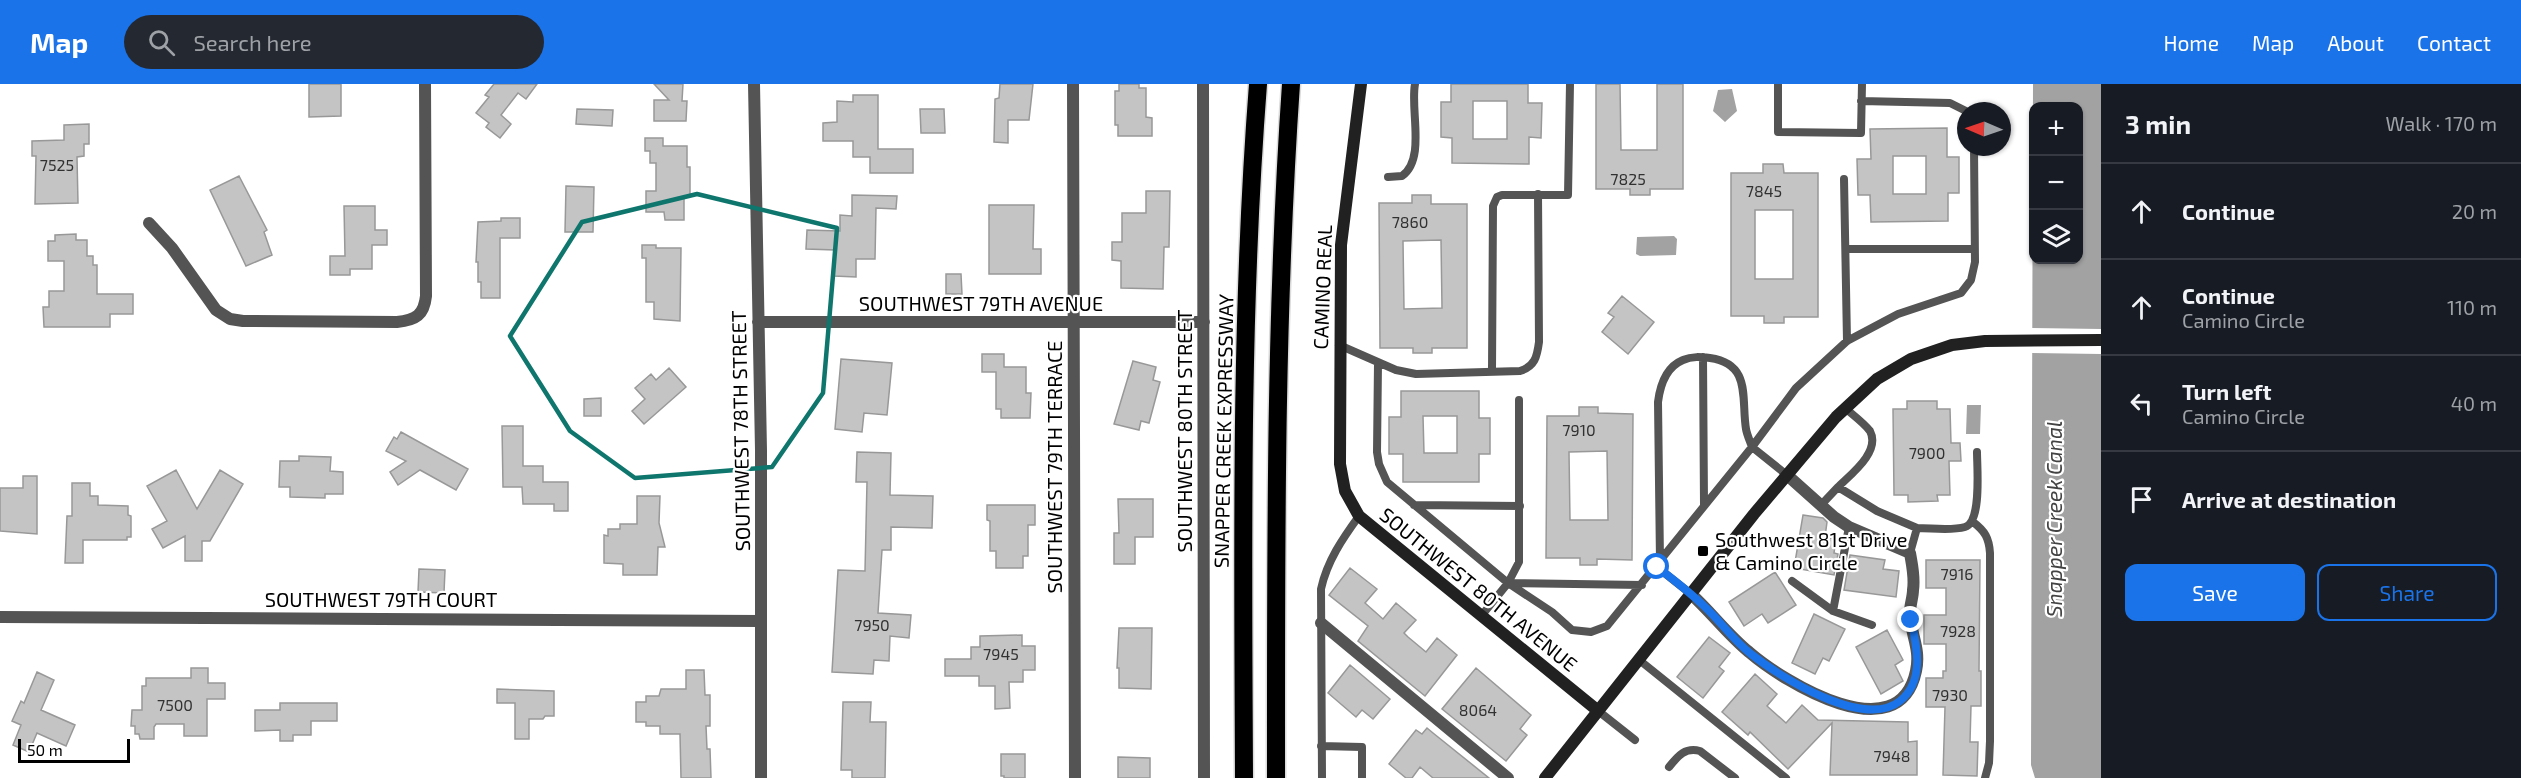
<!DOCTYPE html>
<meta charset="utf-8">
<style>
body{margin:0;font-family:"Exo 2",sans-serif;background:#242831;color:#f1f3f6}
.controls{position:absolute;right:18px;top:18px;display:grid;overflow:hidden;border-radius:12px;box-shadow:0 2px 4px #0004}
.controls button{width:54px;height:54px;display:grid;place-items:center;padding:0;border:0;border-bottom:2px solid #363941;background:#171b24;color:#f1f3f6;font:30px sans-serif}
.compass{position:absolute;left:1957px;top:18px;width:54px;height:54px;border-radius:50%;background:#171b24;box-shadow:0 2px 4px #0004;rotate:272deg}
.scale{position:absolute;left:18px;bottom:15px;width:112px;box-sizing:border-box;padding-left:6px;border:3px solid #000;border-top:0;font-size:16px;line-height:21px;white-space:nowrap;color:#000;-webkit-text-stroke:4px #fff;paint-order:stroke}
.stop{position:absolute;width:18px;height:18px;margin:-14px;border:4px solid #1a73e8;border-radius:50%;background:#fff}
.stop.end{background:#1a73e8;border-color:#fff;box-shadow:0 2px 6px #0008}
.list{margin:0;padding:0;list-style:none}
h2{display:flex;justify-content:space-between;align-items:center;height:78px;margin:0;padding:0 24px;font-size:26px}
h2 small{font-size:20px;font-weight:400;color:#9ea1a6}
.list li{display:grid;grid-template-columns:39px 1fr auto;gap:18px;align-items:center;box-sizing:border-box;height:96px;padding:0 24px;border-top:2px solid #363941}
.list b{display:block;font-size:22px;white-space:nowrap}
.list p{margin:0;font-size:20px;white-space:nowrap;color:#9ea1a6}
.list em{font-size:20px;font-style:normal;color:#9ea1a6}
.actions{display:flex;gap:12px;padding:18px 24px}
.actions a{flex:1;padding:14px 0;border:2px solid #1a73e8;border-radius:12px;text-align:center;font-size:21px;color:#1a73e8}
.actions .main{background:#1a73e8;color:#fff}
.icon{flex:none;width:33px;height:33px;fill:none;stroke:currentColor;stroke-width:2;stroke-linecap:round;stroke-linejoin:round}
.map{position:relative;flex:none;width:2101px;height:694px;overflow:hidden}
header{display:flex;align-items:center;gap:36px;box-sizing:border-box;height:84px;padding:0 30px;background:#1a73e8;color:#fff}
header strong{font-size:28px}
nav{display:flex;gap:33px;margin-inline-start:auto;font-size:21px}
.search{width:420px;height:54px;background:#242831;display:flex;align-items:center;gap:15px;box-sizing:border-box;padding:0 21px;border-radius:33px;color:#9ea1a6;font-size:22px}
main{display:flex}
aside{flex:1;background:#171b24}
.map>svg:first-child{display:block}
</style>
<header>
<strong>Map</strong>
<div class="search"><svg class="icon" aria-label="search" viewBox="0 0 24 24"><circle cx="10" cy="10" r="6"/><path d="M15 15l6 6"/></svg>Search here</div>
<nav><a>Home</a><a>Map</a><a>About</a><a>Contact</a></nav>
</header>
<main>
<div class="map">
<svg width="2101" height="694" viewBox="0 0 2101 694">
<rect width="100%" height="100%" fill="#fff"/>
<!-- water -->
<path fill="#a2a2a2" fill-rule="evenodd" d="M2033,0H2101V694H2035L2031,681ZM2034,22H2078V176H2034Z
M1732,5L1737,27L1725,38L1713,27L1718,6Z
M1674,152L1677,155L1676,171L1640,172L1636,170L1637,153Z
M1967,321H1981L1980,350H1966Z"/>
<!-- pier -->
<path fill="#fff" d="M2030,244L2101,245V270L2029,269Z"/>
<!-- building -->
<path fill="#c4c4c4" stroke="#989898" stroke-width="1.5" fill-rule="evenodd" d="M309,0H341V32L309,33Z
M494,0H537L526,15L518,9L501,31L511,40L500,54L486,43L489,39L476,29L489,13L485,11Z
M654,0H683L682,17H687L686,37H654V16H669Z
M1000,0H1033L1029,36H1008V59L994,58L995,15L999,14Z
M1119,0H1139V4H1146V33L1152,34V52H1118V41H1115V7H1119Z
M1451,0H1528V19H1542L1541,54L1529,53V80L1452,79V54L1441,53V18H1451ZM1473,17H1507V55H1473Z
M1596,0H1620L1621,66H1657V0H1683V105H1650V111H1630V105H1596Z
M853,11H878V65H913V89H870V73H853V57H823V39L837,38V17L853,18Z
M577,25L613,26L612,42L576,40Z
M920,25H944L945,49H921Z
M89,40V60H84V72L77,73L78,119L35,120L36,72H32V57L64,56V41Z
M1947,44V73H1959V109H1948V137L1871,138L1870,111H1858L1857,75H1871L1870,45ZM1893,72H1926V110H1893Z
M645,54H663V62H687V83H690V112H684V136H665L664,128H646V107H656V79H650V67H645Z
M1763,80H1783L1784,89H1818V233H1784V239H1764V232H1731V89H1763ZM1755,126H1793V195H1755Z
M239,92L267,146L264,148L272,171L246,182L210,106Z
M566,102L594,103L593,148H565Z
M1146,107H1170L1169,163H1164L1163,205L1121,204V177L1112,176V158H1122V129H1146Z
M852,111L897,112L896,125L876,124L875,175H856V193L834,192L835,166L806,165L807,146L840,147V131L852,132Z
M1412,111H1431V120H1467V264H1432V269H1413V264H1380L1379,119H1412ZM1441,156L1442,224L1404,225L1403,157Z
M989,121H1034L1033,165H1041V190H989Z
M344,122H375V146H387V161H372V185H350V191H330V172H345Z
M501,134H520V154H500V214H481V198H478V178H476L478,138L501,137Z
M76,150V156H87V172H93V181H97V210H133V230H110V243H44L43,223H49V207H64V177H48V157H55V151Z
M642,161H656V164H681L680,237L654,235V218H646V174H642Z
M946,190H961L962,210H946Z
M1622,212L1654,238L1628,270L1602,248L1614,233L1608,229Z
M982,270H1004V283H1026V309H1031L1030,334H1001V325H996V288H982Z
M841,275L892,279L887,331L864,329L862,348L835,345Z
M1133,277L1156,283L1153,296L1160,298L1149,339L1141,337L1139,346L1114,340Z
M669,284L686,303L644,340L632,327L645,315L635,304L651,290L656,296Z
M1401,307H1479V334H1490V370H1479V398H1403V370H1389V333H1401ZM1423,332H1457V369H1424Z
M601,314V332H584V315Z
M1907,317H1937V325H1950L1951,359H1960L1961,377H1949L1950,411H1937L1938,417L1908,418V411H1894L1893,325H1907Z
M1579,323H1598V329L1633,330L1632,476L1597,475V481H1580V474H1546L1547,332H1579ZM1607,367L1608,436H1570L1569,368Z
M502,342H523V382H543V398H568V427H554V420H523L522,403H503Z
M401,348L468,385L456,406L420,386L398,401L390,388L406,377L386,367L394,353L397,355Z
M857,368L891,369L890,411L933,412L932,444L891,443V466H882L878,529L911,531L909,554L890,552L889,577L874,576L873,590L832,588L838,486L865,487L867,398H856Z
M299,372L331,373L330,387L343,388V410H325V414L290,413V403H279L280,377H299Z
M176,386L197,425L220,386L243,400L210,457H202V477H185V452L163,464L152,445L167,437L147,402Z
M23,392H37V450L0,447V404H23Z
M72,399H90V412H98V421L128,422V431L131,432V453H127V456H83V479H65L67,432H72Z
M637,412H660L659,439L665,463H658L657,491H623V480L604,479V451L608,452V445H620V440H637Z
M1118,415H1153V453H1135V480H1114V449H1119Z
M987,421H1035V441H1028V472H1023V484H996V467H990V437L987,436Z
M1803,431L1823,434L1827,438L1825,453L1836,455L1834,469L1838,470L1834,491L1794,484Z
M1850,471L1885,476L1883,485L1899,487L1896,513L1844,506Z
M1926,476H1980L1979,587H1981V622H1971L1970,658H1978L1977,692L1943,691L1945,623H1926V594H1943V587H1946V560H1924V531H1946V504H1926Z
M1350,484L1377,505L1365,519L1383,535L1396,519L1416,536L1404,549L1408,553L1426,568L1437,554L1457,571L1425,612L1358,557L1368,542L1329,511Z
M419,485L445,486L444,509L418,508Z
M1775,488L1796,521L1768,539L1762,530L1744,542L1729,518Z
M1814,530L1845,545L1829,577L1823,574L1815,590L1792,579Z
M1119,544H1152L1151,605L1119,604V584H1117Z
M1887,546L1903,576L1895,581L1903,597L1881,610L1856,563Z
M1022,551V562H1035V586H1023V598H1009L1010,624L995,625V602H979V592H945V575H971V563H980V552Z
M1709,553L1730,569L1719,583L1724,587L1703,614L1677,593Z
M1350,581L1390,615L1373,635L1362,626L1356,633L1328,609Z
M191,584H208V599H225V615H207V652H184V640H156L154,643V655H140L139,650H135V642H131L132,626H142V602H146V594H191Z
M1476,584L1531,631L1520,645L1527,651L1506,677L1442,625Z
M686,586H704L705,611H710V642H706L707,665H710L711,694H681L680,650H660V642H646V638H636V618H646V612H659L661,605H686Z
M37,588L54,596L41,626L75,641L66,662L37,649L29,668L13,661L21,641L12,637L21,617L24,619Z
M1755,590L1777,610L1767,622L1786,639L1802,621L1818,636L1908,638V658L1917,657V691H1830L1832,639L1788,685L1750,648L1748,651L1722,628Z
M497,605L554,607V632H545L543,635H529V655H515V619H497Z
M843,618H871L870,638H886L885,694H852V686H841Z
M280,619H337V637H311V651H293V657H280V646L255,647V626H280Z
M1427,644L1433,649L1489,694H1433L1420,683L1412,694H1406L1389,680L1416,646L1422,650Z
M1001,670H1025V694H1004V692H1001Z
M1118,673L1150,674V694H1118Z"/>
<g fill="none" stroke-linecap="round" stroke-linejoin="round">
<defs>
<path id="highway" d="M1244,694C1243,463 1240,231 1258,0
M1276,694C1276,462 1275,231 1291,0"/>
</defs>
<!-- highway casing -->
<use href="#highway" stroke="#dbdbdb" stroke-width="21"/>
<!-- lane -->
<path stroke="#545454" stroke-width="8" d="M1778,0V48L1861,49L1862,0
M1861,17L1950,19L1966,27
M1388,93L1402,92C1426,75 1410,26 1415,0
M1844,95L1847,257
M1846,165H1974
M1339,261L1396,286L1416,290L1520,287C1535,282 1537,273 1539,258L1538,110
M1703,273L1704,421
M1378,279L1377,368L1379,380L1387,398L1508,499L1552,528L1572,546L1591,548L1607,542L1752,363L1787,391
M1492,288L1493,122L1497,113L1502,111H1568L1570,0
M1752,363L1796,304L1847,257L1898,230L1961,209L1971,196L1975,178L1974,63
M1838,403C1850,391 1881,368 1870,347C1864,339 1853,331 1845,324
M1414,421L1520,422
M1821,421L1838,403L1877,427L1917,444L1910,469
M1973,438C1985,447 1989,454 1990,469V657L1989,679L1985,694
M1917,444C1932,444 1951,447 1965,443C1982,438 1977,384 1977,368
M1660,477L1658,318C1660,302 1666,283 1683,276C1692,272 1701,273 1710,274C1752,280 1741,315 1746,345C1747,351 1750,357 1752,363
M1657,483L1691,510
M1792,497L1833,527L1872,541
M1508,499L1519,478V316
M1833,527L1849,443
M1482,531L1508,499L1642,501
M1638,575L1786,694
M1597,626L1635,656
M1321,662L1362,663V694
M1669,683C1678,672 1685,663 1700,667L1735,694
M1322,694L1321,505C1327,477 1343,454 1359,432"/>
<!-- street -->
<path stroke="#545454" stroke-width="12" d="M754,0L761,366V694
M1073,0L1075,694
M1203,0L1204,694
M149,139L172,164L216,226L230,235L243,237L397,238C416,236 424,231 426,212L425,0
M758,238H1204
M1691,510C1711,528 1728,551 1749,568C1785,599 1899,668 1916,587C1921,564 1910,550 1910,528C1910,521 1913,513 1913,506C1915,493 1912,481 1910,469L1849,443L1834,433L1787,391
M0,533L761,537
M1321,539L1508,694"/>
<!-- secondary -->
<path stroke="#212121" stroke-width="12" d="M1361,0L1341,161L1340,380L1345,407L1359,432L1597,626
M1545,694L1754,430L1836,333L1877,295L1911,275L1952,261L1985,257L2101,256"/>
<!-- highway -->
<use href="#highway" stroke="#000" stroke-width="18"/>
</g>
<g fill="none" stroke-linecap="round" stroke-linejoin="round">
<!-- route -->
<path stroke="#1a73e8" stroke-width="8" d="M1657,483C1674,496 1691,509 1706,524C1721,538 1734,557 1751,570C1780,593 1864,646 1900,617C1925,597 1917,562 1911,536"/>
</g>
<!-- marked area -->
<path fill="none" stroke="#0f766e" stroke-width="4.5" stroke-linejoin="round" d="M697,110L837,144L823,309L772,383L635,394L570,347L510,252L582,138Z"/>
<!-- markers -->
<rect fill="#000" stroke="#fff" stroke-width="2" x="1697" y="461" width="12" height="12" rx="3"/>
<g text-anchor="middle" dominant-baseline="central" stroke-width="4.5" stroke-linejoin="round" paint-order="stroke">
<!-- number labels -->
<g font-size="16" fill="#313131">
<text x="57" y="80">7525</text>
<text x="1628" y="94">7825</text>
<text x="1764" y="106">7845</text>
<text x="1410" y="137">7860</text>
<text x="1579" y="345">7910</text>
<text x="1927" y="368">7900</text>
<text x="1957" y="489">7916</text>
<text x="872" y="540">7950</text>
<text x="1958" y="546">7928</text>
<text x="1001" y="569">7945</text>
<text x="1950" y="610">7930</text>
<text x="175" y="620">7500</text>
<text x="1478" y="625">8064</text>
<text x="1892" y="671">7948</text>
</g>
<!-- street labels -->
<g font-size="20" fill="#000" stroke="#fff">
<text transform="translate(1322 203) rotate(-88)">CAMINO REAL</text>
<text x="981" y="219">SOUTHWEST 79TH AVENUE</text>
<text transform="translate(740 347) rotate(-91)">SOUTHWEST 78TH STREET</text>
<text transform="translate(1184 347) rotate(-90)">SOUTHWEST 80TH STREET</text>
<text transform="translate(1223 347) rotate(-89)">SNAPPER CREEK EXPRESSWAY</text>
<text transform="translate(1054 383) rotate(-90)">SOUTHWEST 79TH TERRACE</text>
<text transform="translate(1479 505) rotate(39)">SOUTHWEST 80TH AVENUE</text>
<text x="381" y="515">SOUTHWEST 79TH COURT</text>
</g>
<!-- poi labels -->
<g font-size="20" fill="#000" stroke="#fff" text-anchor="start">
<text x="1715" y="455">Southwest 81st Drive<tspan x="1715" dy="23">&amp; Camino Circle</tspan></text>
</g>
<!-- water labels -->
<g font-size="21" font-style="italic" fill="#434343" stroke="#fff">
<text transform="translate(2053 435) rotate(-90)">Snapper Creek Canal</text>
</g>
</g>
</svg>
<div class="controls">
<button>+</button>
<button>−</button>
<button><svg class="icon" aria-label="layers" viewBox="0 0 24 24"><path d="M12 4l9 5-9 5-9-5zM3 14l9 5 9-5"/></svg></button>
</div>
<svg class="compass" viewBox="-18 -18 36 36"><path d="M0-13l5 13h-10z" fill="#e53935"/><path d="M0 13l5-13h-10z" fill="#9ea1a6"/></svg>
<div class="scale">50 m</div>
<div class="stop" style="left:1657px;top:483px"></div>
<div class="stop end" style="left:1911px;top:536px"></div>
</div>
<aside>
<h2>3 min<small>Walk · 170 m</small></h2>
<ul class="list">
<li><svg class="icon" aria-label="ahead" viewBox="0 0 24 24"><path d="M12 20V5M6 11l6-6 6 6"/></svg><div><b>Continue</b></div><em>20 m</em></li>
<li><svg class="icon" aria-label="ahead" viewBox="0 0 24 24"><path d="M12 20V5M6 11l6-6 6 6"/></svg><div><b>Continue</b><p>Camino Circle</p></div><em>110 m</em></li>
<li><svg class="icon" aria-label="left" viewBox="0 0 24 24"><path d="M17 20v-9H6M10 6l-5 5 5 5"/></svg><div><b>Turn left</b><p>Camino Circle</p></div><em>40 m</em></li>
<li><svg class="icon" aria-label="arrive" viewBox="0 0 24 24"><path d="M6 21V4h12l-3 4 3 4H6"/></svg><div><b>Arrive at destination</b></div></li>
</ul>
<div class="actions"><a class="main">Save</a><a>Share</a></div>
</aside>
</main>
